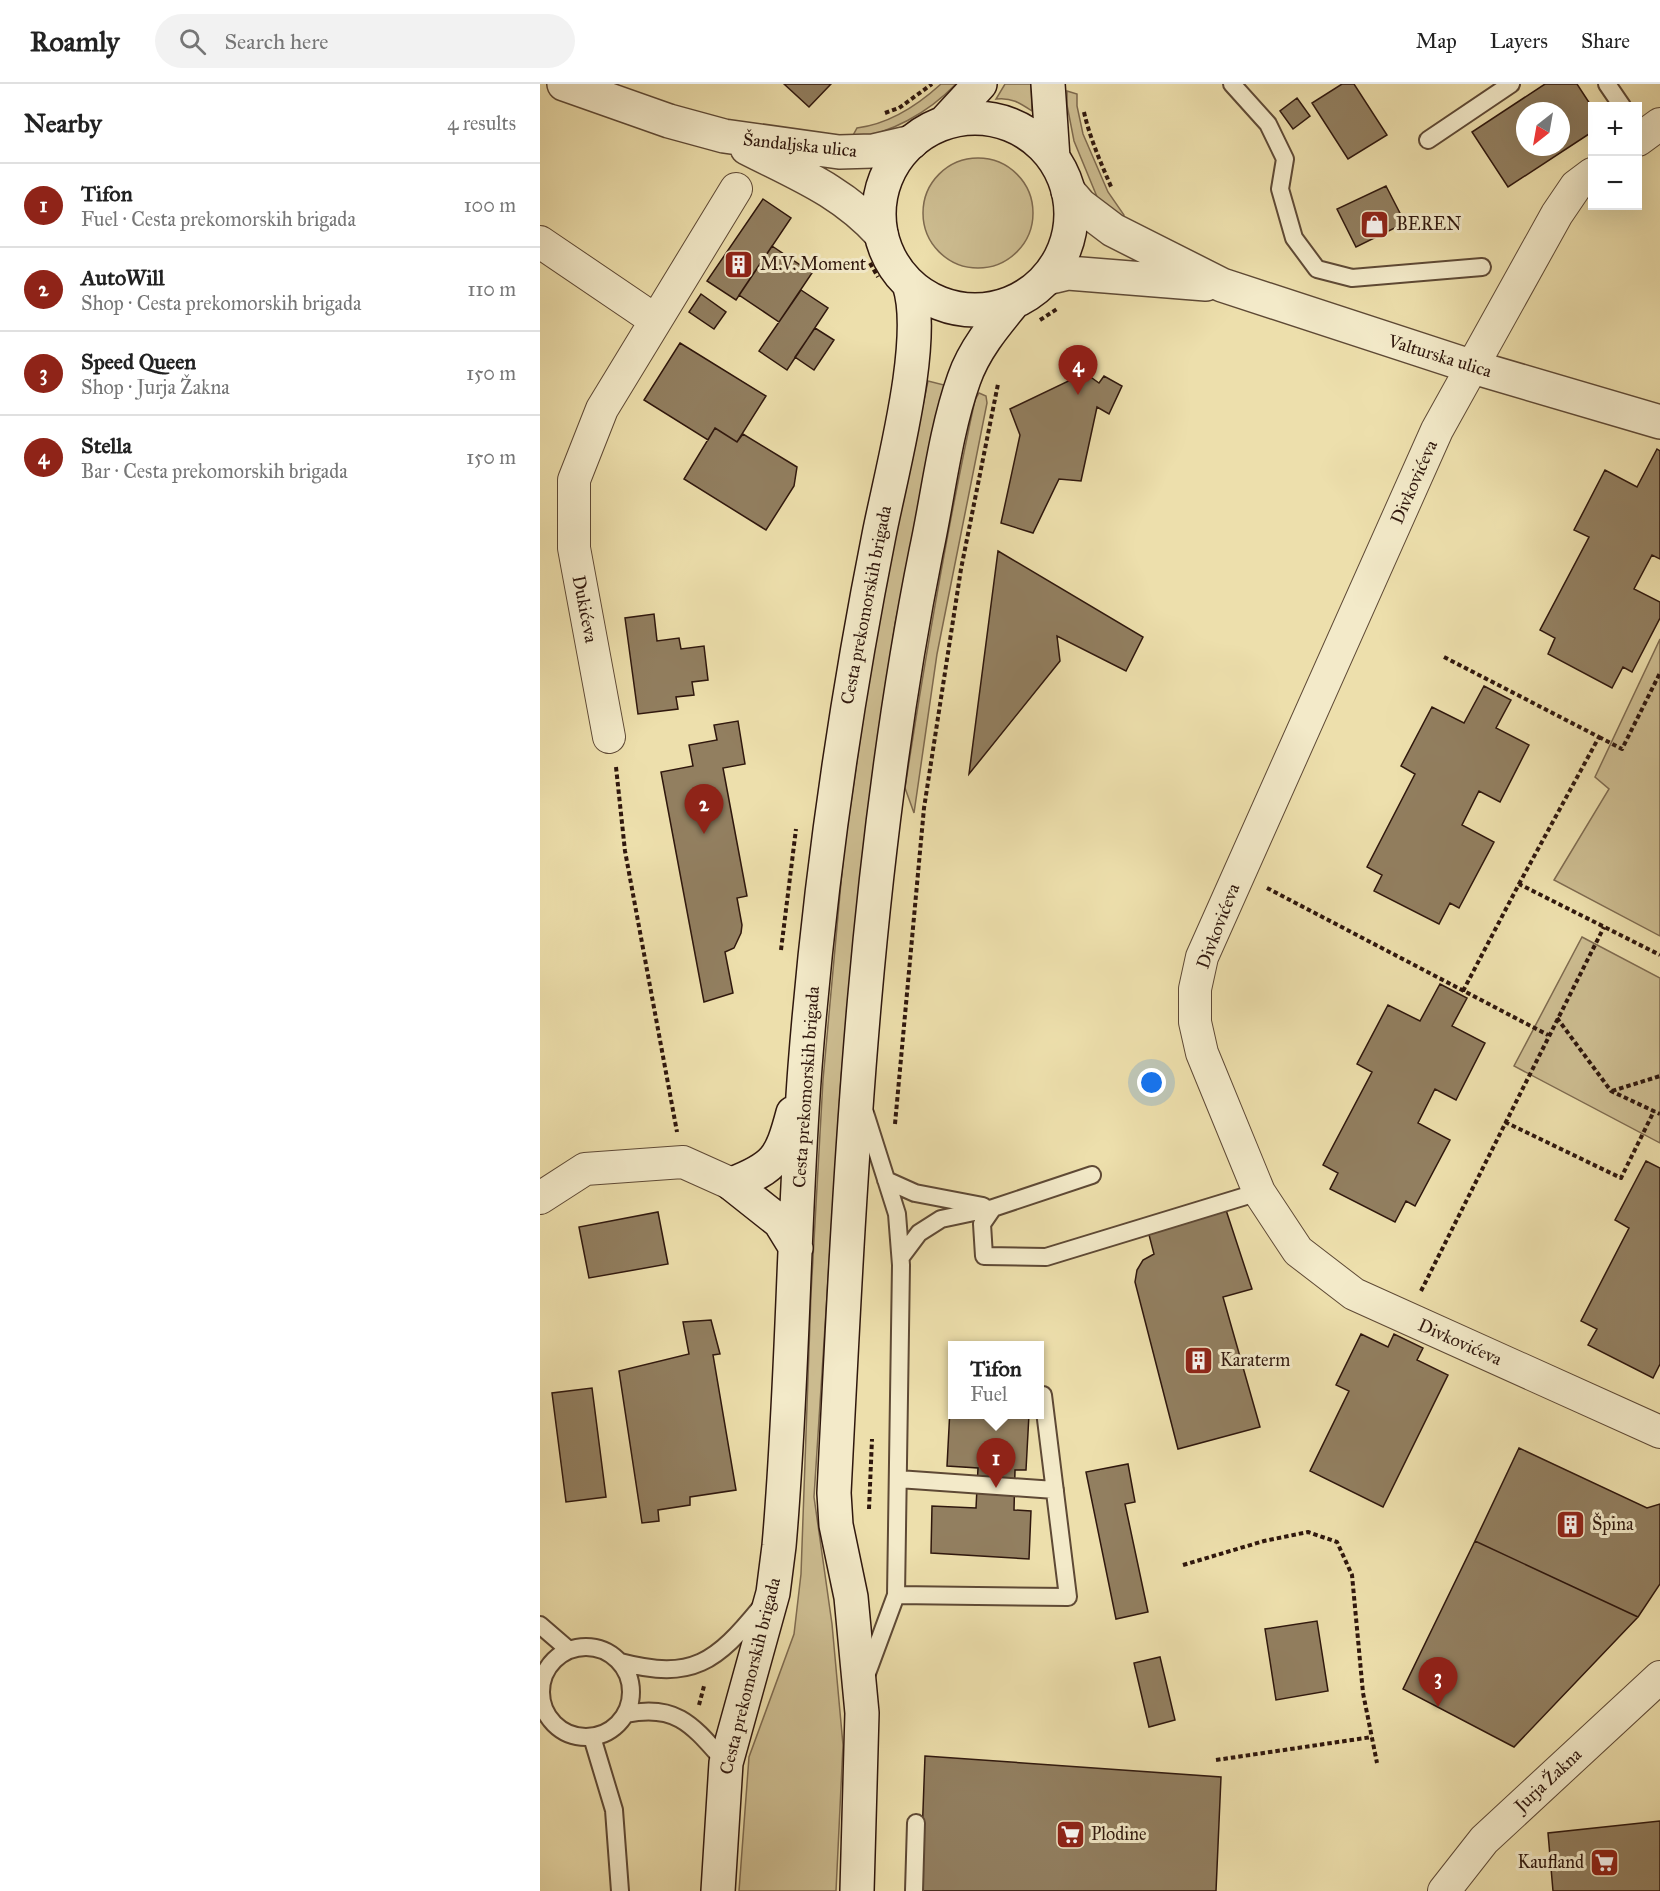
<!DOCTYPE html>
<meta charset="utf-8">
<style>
body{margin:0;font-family:"IM FELL Great Primer",serif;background:#f2f2f2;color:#222}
.controls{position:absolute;right:18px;top:18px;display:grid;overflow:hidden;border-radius:0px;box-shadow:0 6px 24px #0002}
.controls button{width:54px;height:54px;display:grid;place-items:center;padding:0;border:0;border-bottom:2px solid #e0e0e0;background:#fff;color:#222;font:30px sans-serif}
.compass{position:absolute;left:976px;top:18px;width:54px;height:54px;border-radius:50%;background:#fff;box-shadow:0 6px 24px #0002;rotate:211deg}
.you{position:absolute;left:612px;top:999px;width:21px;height:21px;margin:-15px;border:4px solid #fff;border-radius:50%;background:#1a73e8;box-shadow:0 0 0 9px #1a73e833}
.badge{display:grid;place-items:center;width:39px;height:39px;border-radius:50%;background:#8f2418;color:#fff;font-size:20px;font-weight:700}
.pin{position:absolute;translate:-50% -50px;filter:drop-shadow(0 2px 3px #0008)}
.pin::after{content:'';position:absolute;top:32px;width:21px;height:18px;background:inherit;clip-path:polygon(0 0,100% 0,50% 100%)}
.popup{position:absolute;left:408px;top:1257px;width:96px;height:78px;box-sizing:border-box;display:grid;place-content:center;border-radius:0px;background:#fff;filter:drop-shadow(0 2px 4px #0005);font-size:20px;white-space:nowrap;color:#767676}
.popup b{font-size:22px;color:#222}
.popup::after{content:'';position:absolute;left:50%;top:100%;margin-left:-12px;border:12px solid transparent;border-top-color:#fff}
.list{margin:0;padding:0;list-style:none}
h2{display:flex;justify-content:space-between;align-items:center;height:78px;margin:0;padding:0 24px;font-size:26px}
h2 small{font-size:20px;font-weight:400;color:#767676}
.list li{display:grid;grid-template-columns:39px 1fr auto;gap:18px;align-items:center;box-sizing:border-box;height:84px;padding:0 24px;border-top:2px solid #e0e0e0}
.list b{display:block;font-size:22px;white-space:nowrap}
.list p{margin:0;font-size:20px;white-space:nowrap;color:#767676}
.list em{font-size:20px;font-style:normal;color:#767676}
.icon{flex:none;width:33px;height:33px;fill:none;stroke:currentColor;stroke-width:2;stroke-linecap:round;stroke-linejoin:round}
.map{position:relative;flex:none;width:1120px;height:1807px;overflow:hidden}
header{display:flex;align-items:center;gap:36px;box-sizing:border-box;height:84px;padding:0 30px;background:#fff;border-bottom:2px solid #e0e0e0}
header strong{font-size:28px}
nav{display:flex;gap:33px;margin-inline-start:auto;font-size:21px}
.search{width:420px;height:54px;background:#f2f2f2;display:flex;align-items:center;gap:15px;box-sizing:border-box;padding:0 21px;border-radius:33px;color:#767676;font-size:22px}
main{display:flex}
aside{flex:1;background:#fff}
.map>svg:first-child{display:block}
</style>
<header>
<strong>Roamly</strong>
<div class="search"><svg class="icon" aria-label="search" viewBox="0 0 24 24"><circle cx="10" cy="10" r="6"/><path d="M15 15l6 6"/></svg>Search here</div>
<nav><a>Map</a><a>Layers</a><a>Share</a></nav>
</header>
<main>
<aside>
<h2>Nearby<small>4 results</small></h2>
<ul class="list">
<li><span class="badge">1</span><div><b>Tifon</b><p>Fuel · Cesta prekomorskih brigada</p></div><em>100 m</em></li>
<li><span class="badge">2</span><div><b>AutoWill</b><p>Shop · Cesta prekomorskih brigada</p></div><em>110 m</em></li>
<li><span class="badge">3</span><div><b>Speed Queen</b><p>Shop · Jurja Žakna</p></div><em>150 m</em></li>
<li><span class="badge">4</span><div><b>Stella</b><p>Bar · Cesta prekomorskih brigada</p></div><em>150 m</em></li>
</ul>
</aside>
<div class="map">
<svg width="1120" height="1807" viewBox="0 0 1120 1807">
<rect width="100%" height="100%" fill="#eddfac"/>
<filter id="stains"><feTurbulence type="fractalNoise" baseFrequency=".00333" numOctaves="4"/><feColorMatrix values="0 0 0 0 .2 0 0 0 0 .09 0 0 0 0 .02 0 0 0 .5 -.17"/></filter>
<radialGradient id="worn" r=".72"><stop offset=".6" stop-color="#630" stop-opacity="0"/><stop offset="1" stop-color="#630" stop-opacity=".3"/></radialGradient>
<!-- green -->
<path fill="#cdbd91" stroke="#7e6a4f" stroke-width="1.5" d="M401,0H416C388,29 350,50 311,55L317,44C349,40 378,21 401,0Z
M465,0H491L492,27C480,19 471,13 456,15Z
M527,7L537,10V22L543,50L568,108L584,131L582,136L560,120L534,57L527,21Z
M383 129a55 55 0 1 1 110 0a55 55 0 1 1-110 0Z
M388,297L404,301L355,540L324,766L301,994L274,1413L292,1540L303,1661L296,1807H199L209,1673L254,1550L261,1490L271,1210L283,996L304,766L337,538Z
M439,309L446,312L447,319L397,570L374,729L365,704C385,574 407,445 435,316Z
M1120,555V852L1014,796L1069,705L1055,693Z
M1042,853L1120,894V1059L974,982Z"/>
<!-- building -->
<path fill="#927f60" stroke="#2f170d" stroke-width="1.5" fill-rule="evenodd" d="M244,0H291L269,23Z
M802,0H814L847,51L808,75L772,19Z
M1005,0H1037L1052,23V48L968,103L932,48ZM985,27H1021V63H985Z
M757,14L770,32L753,45L740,27Z
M846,102L865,139L816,163L797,125Z
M223,115L251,134L196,216L167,197Z
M232,162L272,189L239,238L199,211Z
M261,206L288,224L247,286L219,267Z
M161,210L186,228L174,245L149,228Z
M275,244L294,256L274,286L255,273Z
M140,259L226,312L197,358L175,344L168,356L104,316Z
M545,289L559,299L564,292L582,302L569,330L557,323L541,397L519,395L493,449L461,439L480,351L470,325Z
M175,344L197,358L203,350L257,383L254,402L226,446L144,395Z
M1117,365L1120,367V475L1112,471L1094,505L1120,518V534L1092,588L1083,583L1072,604L1008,570L1015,554L1000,546L1049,453L1034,446L1065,386L1097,403Z
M458,467L603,553L586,587L517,552L520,577L429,690Z
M114,530L117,557L139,554L141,565L164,562L168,596L152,598L154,611L136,613L138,625L98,630L85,534Z
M944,602L971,616L956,644L989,661L960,718L939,707L922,741L954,758L919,824L910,819L899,840L834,807L842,791L827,783L875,690L861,682L892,623L924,639Z
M198,637L205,680L183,684L207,812L197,814L202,841L201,849L194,864L185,868L193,909L164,918L121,688L153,682L149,661L177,656L174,641Z
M900,900L927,914L912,942L945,959L916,1016L895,1005L878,1039L910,1056L875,1122L866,1117L855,1138L790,1105L798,1089L783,1081L832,988L817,980L848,921L880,937Z
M1106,1077L1120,1084V1280L1113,1294L1048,1261L1057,1245L1041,1237L1089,1144L1075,1136Z
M686,1126L712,1205L683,1213L720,1343L638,1365L595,1198L597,1186L603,1176L614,1170L608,1147Z
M118,1128L128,1180L49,1194L39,1143Z
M171,1236L180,1270L173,1271L196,1406L150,1413V1421L118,1426L119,1437L102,1439L79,1287L149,1270L143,1238Z
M821,1250L848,1263L854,1250L883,1264L877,1276L908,1291L843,1423L770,1387L809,1307L796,1301Z
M52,1304L66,1413L26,1418L12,1309Z
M411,1306L412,1330H489L486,1386H475L474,1426L491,1427L489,1475L391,1469L392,1422L436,1424L438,1384L407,1382Z
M979,1364L1107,1424L1120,1420V1500L1098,1533L935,1457Z
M588,1380L595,1418L585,1420L608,1528L576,1535L546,1388Z
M935,1457L1098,1533L974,1663L863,1605Z
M777,1537L788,1607L736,1616L725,1545Z
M620,1573L635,1636L609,1643L594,1579Z
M385,1672L681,1693L676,1807H380Z
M1120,1737V1807H1013L1008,1749Z"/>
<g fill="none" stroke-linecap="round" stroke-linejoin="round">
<defs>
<path id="service" d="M692,0L728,40L745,75L740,105L754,154L777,185L812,194L942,183
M1067,0L1082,22
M888,56L971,0
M325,1029L357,1130L361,1181L356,1511L326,1592
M346,1096L375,1109L443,1122
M453,1124L442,1140L444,1172L506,1173L719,1108
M361,1173L379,1149L401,1135L453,1124L552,1091
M358,1395L515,1406
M356,1511L528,1513L503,1311
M0,1541L29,1566
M1 1608a45 45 0 1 1 90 0a45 45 0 1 1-90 0Z
M80,1578C153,1597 176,1578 221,1523
M86,1630C138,1619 154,1643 186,1679
M52,1653L74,1726L80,1807
M374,1807L376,1739"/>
<path id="minor" d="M1098,56L1120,40
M1052,90L1036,102L1017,130L897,346L662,873L655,905V938L662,969L719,1108L758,1167L814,1210L1120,1348
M0,158L115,236
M69,653L34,464V396L62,325L196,105
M0,1114L45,1085L143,1078L192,1100
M904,1807L944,1756L1120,1593"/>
<path id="tertiary" d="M24,0L129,37L184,52L299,68L333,67L372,58
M207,64C258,90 302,107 341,150
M528,107L540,121L573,146L682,201L933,283L1120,338
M507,194L528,189L666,200"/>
<path id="secondary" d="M508,0L513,74
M339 130a96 96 0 1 1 192 0a96 96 0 1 1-192 0Z
M404,39L440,0
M192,1100C236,1083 241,1074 253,1029
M192,1100L240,1138L256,1164
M178,1807L186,1679L233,1509L239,1462C253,1303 253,1142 265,983C279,804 304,627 339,451C351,389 388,256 369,200
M317,1807L322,1629L311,1513L296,1441L294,1409C310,1094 324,778 386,468C398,413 405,348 424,295C434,266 454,242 473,219"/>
</defs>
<!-- service casing -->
<use href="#service" stroke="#5e4935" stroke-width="20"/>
<!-- minor casing -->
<use href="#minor" stroke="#5e4935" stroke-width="34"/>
<!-- tertiary casing -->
<use href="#tertiary" stroke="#5e4935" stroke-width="36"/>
<!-- secondary casing -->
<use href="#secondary" stroke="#2f170d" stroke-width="36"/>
<!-- path -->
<path stroke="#2f170d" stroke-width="4" stroke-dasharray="4.5 3" stroke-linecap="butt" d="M544,28C550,55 561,79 572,105
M345,29L359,24L392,0
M330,179L338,193
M500,236L517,225
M904,573L1059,653L979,800
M1059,653L1082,665L1120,589
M76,683L85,767L137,1048
M727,804L1008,951
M241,866L256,745
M923,907L979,800L1120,871
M1017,934L1071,1007L1120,1030
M1072,1007L1120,992
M965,1038L1081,1094L1114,1027
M355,1040L384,724L421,485L458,300
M881,1207L1064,843
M329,1425L332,1355
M643,1481L724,1457L768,1448L797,1458L812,1491L823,1609L837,1679
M159,1621L164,1602
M676,1676L832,1653"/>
<!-- service -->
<use href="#service" stroke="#f3eac9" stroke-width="16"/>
<!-- minor -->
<use href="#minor" stroke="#f3eac9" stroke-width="32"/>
<!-- tertiary -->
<use href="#tertiary" stroke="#f3eac9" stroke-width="33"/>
<!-- secondary -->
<use href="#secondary" stroke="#f3eac9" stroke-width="33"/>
</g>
<!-- icons -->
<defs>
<symbol id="shop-square" viewBox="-11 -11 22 22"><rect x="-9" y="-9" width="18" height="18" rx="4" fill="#8f2418" stroke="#f3eac9"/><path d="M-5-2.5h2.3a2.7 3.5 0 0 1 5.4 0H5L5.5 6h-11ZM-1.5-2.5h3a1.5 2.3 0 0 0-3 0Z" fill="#fff"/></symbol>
<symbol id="building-square" viewBox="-11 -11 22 22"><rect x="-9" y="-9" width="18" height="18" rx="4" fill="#8f2418" stroke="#f3eac9"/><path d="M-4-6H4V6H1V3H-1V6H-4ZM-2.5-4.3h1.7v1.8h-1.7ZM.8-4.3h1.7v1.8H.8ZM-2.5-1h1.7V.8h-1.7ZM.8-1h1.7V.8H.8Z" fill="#fff"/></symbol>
<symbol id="supermarket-square" viewBox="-11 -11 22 22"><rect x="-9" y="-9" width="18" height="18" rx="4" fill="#8f2418" stroke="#f3eac9"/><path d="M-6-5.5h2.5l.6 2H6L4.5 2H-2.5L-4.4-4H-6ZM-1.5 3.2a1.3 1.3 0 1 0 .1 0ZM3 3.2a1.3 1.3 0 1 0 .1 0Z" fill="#fff"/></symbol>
</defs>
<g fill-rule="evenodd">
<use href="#shop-square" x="818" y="124" width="33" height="33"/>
<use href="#building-square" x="182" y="164" width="33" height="33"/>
<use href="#building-square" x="642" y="1260" width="33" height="33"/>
<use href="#building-square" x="1014" y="1424" width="33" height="33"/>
<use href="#supermarket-square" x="514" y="1734" width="33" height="33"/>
<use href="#supermarket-square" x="1048" y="1762" width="33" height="33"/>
</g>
<g text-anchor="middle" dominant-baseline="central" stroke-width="6" stroke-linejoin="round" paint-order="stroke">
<!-- street labels -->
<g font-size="18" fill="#2f170d" stroke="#f3eac9">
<text transform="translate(260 61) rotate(6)">Šandaljska ulica</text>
<text transform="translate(900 272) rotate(17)">Valturska ulica</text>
<text transform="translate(874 398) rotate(-66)">Divkovićeva</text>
<text transform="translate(326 521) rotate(-79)">Cesta prekomorskih brigada</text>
<text transform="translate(45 525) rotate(79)">Dukićeva</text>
<text transform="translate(678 842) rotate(-69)">Divkovićeva</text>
<text transform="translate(266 1003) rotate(-86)">Cesta prekomorskih brigada</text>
<text transform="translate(920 1258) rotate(24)">Divkovićeva</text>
<text transform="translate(210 1592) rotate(-76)">Cesta prekomorskih brigada</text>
<text transform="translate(1008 1696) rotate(-43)">Jurja Žakna</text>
</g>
<!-- poi labels -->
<g font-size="18" fill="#2f170d" stroke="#f3eac9" text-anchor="start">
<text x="856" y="140">BEREN</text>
<text x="220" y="180">M.V. Moment</text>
<text x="680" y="1276">Karaterm</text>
<text x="1052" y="1440">Špina</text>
<text x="551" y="1750">Plodine</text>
<text x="1044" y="1778" text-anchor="end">Kaufland</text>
</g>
</g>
<rect width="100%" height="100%" filter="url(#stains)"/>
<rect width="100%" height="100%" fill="url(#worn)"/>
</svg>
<div class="controls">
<button>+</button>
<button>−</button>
</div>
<svg class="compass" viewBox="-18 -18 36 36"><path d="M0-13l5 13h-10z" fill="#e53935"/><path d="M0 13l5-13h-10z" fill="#767676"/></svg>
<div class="you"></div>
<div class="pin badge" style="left:456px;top:1404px">1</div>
<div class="popup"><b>Tifon</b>Fuel</div>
<div class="pin badge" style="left:164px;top:750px">2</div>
<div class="pin badge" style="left:898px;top:1623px">3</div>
<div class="pin badge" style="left:538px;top:311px">4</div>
</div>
</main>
